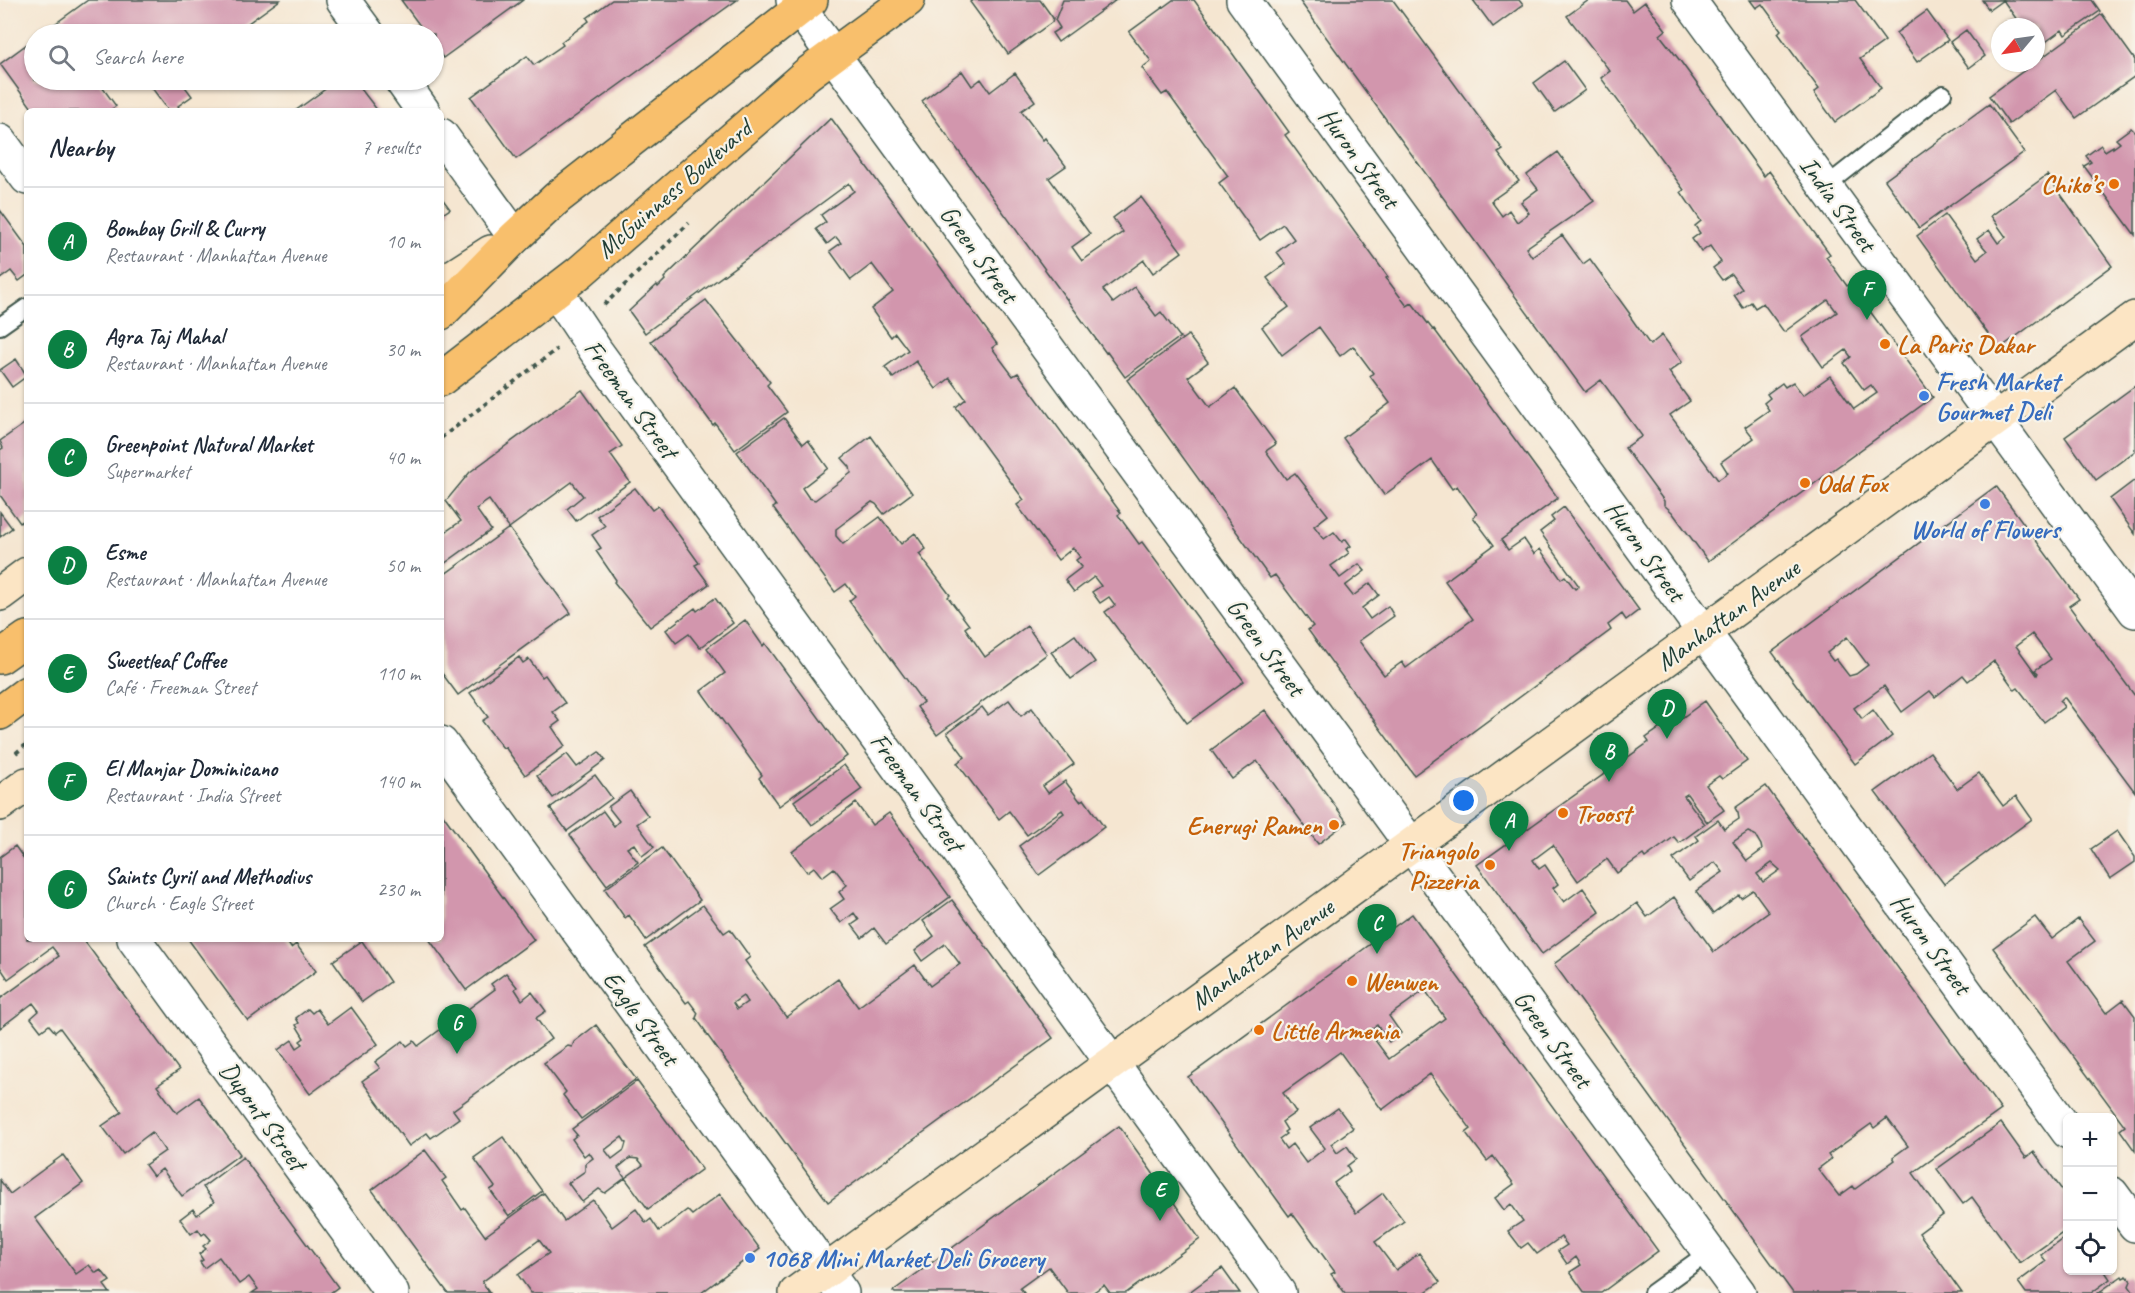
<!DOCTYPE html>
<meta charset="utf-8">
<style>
body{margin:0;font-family:Caveat,sans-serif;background:#f2f2f3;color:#1f2937}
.controls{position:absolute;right:18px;bottom:18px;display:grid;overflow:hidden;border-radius:9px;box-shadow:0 2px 4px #0004}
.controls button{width:54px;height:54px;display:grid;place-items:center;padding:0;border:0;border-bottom:2px solid #e0e1e3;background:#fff;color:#1f2937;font:30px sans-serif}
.compass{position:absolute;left:1991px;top:18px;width:54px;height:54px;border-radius:50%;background:#fff;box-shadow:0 2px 4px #0004;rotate:241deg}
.you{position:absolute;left:1464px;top:801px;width:21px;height:21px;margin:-15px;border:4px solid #fff;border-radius:50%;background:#1a73e8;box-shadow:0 0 0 9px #1a73e833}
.badge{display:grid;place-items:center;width:39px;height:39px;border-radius:50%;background:#0b8043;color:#fff;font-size:20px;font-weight:700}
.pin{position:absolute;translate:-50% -50px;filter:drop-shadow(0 2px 3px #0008)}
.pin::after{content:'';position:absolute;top:32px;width:21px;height:18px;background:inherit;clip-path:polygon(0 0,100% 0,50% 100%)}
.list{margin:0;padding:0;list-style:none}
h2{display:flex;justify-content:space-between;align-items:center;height:78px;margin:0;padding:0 24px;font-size:26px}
h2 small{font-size:20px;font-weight:400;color:#747a83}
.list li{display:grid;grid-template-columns:39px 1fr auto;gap:18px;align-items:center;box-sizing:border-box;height:108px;padding:0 24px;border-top:2px solid #e0e1e3}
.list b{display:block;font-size:22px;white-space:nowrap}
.list p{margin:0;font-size:20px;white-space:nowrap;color:#747a83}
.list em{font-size:20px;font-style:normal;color:#747a83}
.icon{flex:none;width:33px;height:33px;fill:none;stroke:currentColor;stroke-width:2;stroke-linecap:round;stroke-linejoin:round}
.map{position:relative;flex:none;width:2135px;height:1293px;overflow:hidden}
.search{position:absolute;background:#fff;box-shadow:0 2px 4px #0004;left:24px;top:24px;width:420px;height:66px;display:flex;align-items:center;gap:15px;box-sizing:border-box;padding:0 21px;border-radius:33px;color:#747a83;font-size:22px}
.panel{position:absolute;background:#fff;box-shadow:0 2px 4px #0004;left:24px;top:108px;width:420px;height:834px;border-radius:9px}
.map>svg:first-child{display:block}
</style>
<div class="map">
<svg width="2135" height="1293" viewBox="0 0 2135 1293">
<rect width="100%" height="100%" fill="#f7f3e8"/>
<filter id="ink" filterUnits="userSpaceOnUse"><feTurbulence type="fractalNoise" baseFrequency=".0167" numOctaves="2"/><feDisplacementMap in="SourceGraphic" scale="12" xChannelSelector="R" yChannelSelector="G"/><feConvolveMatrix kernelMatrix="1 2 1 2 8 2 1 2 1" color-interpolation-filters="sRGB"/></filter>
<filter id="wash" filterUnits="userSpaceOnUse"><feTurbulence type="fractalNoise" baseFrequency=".008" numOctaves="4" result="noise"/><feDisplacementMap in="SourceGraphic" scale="24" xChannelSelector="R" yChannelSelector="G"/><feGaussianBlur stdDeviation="1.35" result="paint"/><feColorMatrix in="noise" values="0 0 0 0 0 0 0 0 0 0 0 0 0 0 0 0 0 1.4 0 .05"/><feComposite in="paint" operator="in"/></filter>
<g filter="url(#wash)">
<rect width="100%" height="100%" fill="#f5e6d1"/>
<g id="blocks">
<!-- building -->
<path fill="#d296ad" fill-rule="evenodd" d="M88,0H280L233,34H41Z
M401,0H523L443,58L434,45V34H426Z
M612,0H737L516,159L471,97L527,56L534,65L563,45L561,42L589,21L587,18Z
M973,0H1040L1053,18L1052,22L1008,54L970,2Z
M1063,0H1116L1058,42L1052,33L1060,28L1055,20Z
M1173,0H1194L1289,132L1285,135L1388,277L1386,278L1407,306L1412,303L1433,330L1434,329L1558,498L1501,540L1508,550L1524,539L1534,554L1540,549L1561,579L1565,576L1575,589L1579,586L1540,532L1554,521L1551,517L1564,507L1639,610L1626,620L1622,614L1608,625L1611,630L1414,775L1308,630L1313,626L1275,575L1270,578L1127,380L1188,335L1208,362L1188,377L1210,407L1235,388L1276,444L1266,451L1286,479L1295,473L1328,515L1314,526L1324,539L1334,532L1342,542L1346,539L1351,546L1346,549L1349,553L1331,566L1340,578L1359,564L1365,571L1345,586L1353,596L1370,583L1379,595L1362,608L1370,619L1388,606L1394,616L1359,641L1384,675L1402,662L1406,668L1473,619L1445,581L1494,545L1473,517L1477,514L1457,486L1452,489L1432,460L1384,495L1343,438L1390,403L1370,376L1373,373L1353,346L1340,356L1319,327L1282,355L1262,327L1289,307L1267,278L1286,264L1277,252L1294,239L1283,224L1260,240L1219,183L1228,176L1167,92L1162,95L1142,68L1151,61L1129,32Z
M1299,0H1393L1503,150L1498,153L1519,181L1491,201L1502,216L1509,210L1517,222L1529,213L1521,202L1538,189L1527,175L1558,152L1594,201L1526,248L1532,257L1562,235L1583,264L1590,259L1630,314L1629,315L1650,345L1662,335L1682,362L1669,372L1690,401L1670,415L1718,480L1728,473L1721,462L1754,438L1745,427L1769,410L1764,403L1770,398L1767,394L1782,383L1785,387L1793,382L1803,395L1830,376L1854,409L1877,393L1871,385L1864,390L1844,363L1851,357L1846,350L1823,367L1802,337L1837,312L1828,300L1784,332L1763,303L1755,308L1751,302L1743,308L1734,295L1742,289L1731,274L1722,280L1713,268L1721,262L1710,246L1701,252L1692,239L1700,233L1695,226L1701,221L1681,192L1684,190L1601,78L1610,71L1567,16L1589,0H1625L1633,11L1645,2L1666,30L1660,35L1681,62L1764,176L1769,171L1830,254L1826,257L1847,286L1850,284L1933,397L1708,561L1672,512L1664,505V501L1625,448L1642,436L1601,380L1585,392Z
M1473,0H1519L1523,5L1493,27Z
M1750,0H1855L1885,41L1860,59L1881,88L1835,122L1814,93L1819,89L1778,33L1781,30L1762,4L1756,8Z
M1982,0H2092L2100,11L2065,35L2062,30L2036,49V27H2022L2003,0L1989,10Z
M1927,11L1948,40L1917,62L1896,33Z
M2102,14L2135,60V76L2076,118L2056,90L2009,124L1989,96Z
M1966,30L1985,56L1969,68L1950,42Z
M34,39V80H97L116,106L109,111H34L0,64Z
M1564,61L1585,90L1555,112L1534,83Z
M962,71L972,86L981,79L990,92L1015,73L1035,101L1021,111L1043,140L1045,138L1066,166L1049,178L1090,234L1072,247L1082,261L1123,232L1113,218L1141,197L1182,252L1153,273L1144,260L1103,290L1113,303L1135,287L1156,316L1161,312L1180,337L1125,377L1107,352L1106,353L922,101Z
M154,80H180L192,96L178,106L181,111H169L149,84Z
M338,80H354L378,111H295Z
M1989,104L2024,152L1919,228L1885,180Z
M831,118L997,344L992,348L1013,376L1018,373L1121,513L1118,515L1139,544L1142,542L1244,681L1187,723L1105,612L1115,605L1109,597L1100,603L1092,592L1101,586L1094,577L1074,592L1065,580L1082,567L1076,560L1080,557L1073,548L1058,560L1017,505L1024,500L956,407L966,399L950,378L936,389L916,361L893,378L885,367L908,350L895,333L891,337L871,309L893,292L872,264L851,280L830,251L841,243L836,237L827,244L816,229L826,222L821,215L854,191L849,183L645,333L629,311L657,285L658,287L665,280L664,278Z
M2131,128L2135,132V235L2084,166L2091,162L2086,156L2101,145L2105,151L2113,146V148L2120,143L2116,139Z
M2047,175L2112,266L1999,349L1917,236L1945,215L1977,259L1987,251L1977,239L1989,230L1998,243L2006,237L1991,216Z
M441,197L450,209L441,215Z
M0,210L27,247V275L19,281L11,271L0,279Z
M706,300L770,382L767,385L787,412L735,450L715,423L713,425L651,341Z
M16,359L27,376L12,387L0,370Z
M2135,386V451L2096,480L2065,437Z
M582,390L622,446L610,454L630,482L576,521L567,509L583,496L572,482L509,528L489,500L476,509L491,530L441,566V535L461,521L446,501L470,472Z
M784,418L803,444L808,440L828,468L802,488L809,498L815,500L851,473L850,467L842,458L871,436L912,493L884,514L876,504L872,502L836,529V536L843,544L880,517L901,544L915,533L926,549L919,554L950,595L948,597L969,625L965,628L985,657L1027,626L1047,654L937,735L917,707L923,702L849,601L855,596L846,584L835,592L773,508L776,506L737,452Z
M27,422V517L20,523L0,495V450L3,448L0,441Z
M2135,480V534L2110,499Z
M1996,486L2079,599L2069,606L2135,696V792L2064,697L2060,701L2064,707L2044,722L2018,688L2015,690L1994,661L1968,681L1963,675L1935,697L1930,691L1902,712L1884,686L1854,708L1862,719L1873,710L1892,736L1855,764L1772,652ZM2032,634L2051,659L2035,670L2038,673L2037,675L2016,646ZM1847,637L1868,665L1856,674L1849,676L1836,659L1833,661L1827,653Z
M635,488L652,510L658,506L699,563L695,565L709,584L650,627L614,582L616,580L596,551L601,548L592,535L605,526L597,516Z
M0,512L12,528L0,537Z
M509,528L571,613L458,695L441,672V577Z
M715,598L733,623L700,648L689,634L676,643L666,630L695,608L697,611Z
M745,620L763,646L765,643L847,756L779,806L759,778L762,775L701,691L725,673L707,648Z
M1075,635L1095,662L1071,679L1051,652Z
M519,657L523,663L529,659L542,677L545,675L565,703L553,712L560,721L552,727L565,746L525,775L505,747L503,748L482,721L488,717L470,693Z
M1009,700L1021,716L1032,708L1074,764L1043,786L1048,793L1065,781L1080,801L1084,799L1104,827L1039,875L1019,846L1064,813L1062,810L1027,835L1009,811L999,819L957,763L965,757L947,733L982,707L988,715Z
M1705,701L1747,761L1722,779L1719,776L1706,785L1724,810L1707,822L1687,794L1684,796L1705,824L1679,843L1674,837L1645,858L1643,855L1617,873L1607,859L1578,881L1553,845L1533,860L1539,869L1545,865L1558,884L1553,888L1564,902L1583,888L1600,912L1542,954L1477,865L1649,742L1646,738L1676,717L1679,720Z
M1265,710L1347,822L1318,844L1257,761L1232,779L1211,750Z
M599,752L605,760L553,798L537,776L567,754L577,767Z
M1930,752L1957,789L1979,773L2003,806L2016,796L2032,819L1944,884L1875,792Z
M844,765L862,789L812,825L794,801Z
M595,775L612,798L567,831L550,808Z
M1766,786L2001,1110L1913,1173L1943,1215L1919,1233L1962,1293H1793L1554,964L1637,903L1647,917L1674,897L1714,952L1769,912L1753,890L1741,898L1739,895L1713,914L1696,891L1723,872L1715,862L1689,881L1673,859L1699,840L1696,836L1718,820L1724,829L1739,819L1738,813L1735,808ZM1748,832L1755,835L1761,845L1762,850L1747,861L1733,842ZM1772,863L1780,870L1763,882L1757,874ZM1887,1118L1908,1146L1893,1157L1895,1160L1855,1189L1853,1186L1839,1196L1818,1169L1831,1159L1828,1155L1871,1124L1874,1128Z
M630,791L648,816L637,824L654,847L642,856L634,844L627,848L638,862L607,885L570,835L603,811L614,826L619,821L608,807Z
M856,803L872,825L889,813L950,897L886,944L874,928L862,938L852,925L859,920L854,913L841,923L830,909L844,899L839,892L847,885L834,868L822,877L814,867L807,872L792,852Z
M441,812L534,940L466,990L429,939H441Z
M2117,831L2135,857V862L2110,879L2091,849Z
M15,846L27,863V939H83L179,1070L157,1086L177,1113L199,1097L240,1154L182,1196L162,1169L153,1176L145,1165L165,1151L152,1132L123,1154L102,1126L122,1112L60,1028L55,1032L49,1025L41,1031L31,1018L39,1011L33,1003L0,1028V999L59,956L52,947L8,979L0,967V857Z
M662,848L700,900L646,940L629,915L625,918L605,889Z
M952,900L1053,1038L828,1202L705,1032H706L696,1018L698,1013L689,1001L686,1003L645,947L703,905L724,933L730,929L750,957L745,961L786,1017L838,979L858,1007L915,965L930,986L960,964L945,944L922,961L915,951L934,936L923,921ZM743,996L747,1002L737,1009L733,1003Z
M1412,914L1658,1251L1601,1293H1585L1570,1272L1581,1265L1576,1257L1567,1264L1558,1251L1567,1245L1561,1237L1537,1254L1528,1243L1521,1248L1508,1231L1523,1221L1511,1204L1504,1210L1495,1198L1514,1184L1493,1156L1487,1161L1466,1133L1471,1129L1430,1074L1382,1110L1340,1052L1283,1093L1296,1112L1282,1122L1287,1130L1284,1132L1286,1134L1279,1139L1286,1149L1292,1144L1306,1163L1325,1148L1310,1128L1338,1108L1353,1128L1331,1144L1337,1153L1347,1146L1356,1159L1347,1166L1350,1171L1334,1183L1356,1213L1383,1193L1404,1221L1375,1242L1396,1270L1419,1253L1440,1282L1424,1293H1345L1331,1274L1335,1272L1292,1213L1289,1216L1188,1077ZM1425,990L1445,1018L1389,1059L1368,1031L1377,1025L1389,1042L1401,1033L1389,1016Z
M2035,917L2052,939L2078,919L2095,941L2068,961L2106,1013L2123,1000L2135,1016V1151L2120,1130L2125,1126L1993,948Z
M188,939H285L291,948L296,944L316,971L248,1021Z
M362,941L390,982L362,1002L333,961Z
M506,973L517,987L515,989L522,1000L532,992L546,1011L536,1018L551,1039L453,1110L459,1118L431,1138L427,1133L409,1146L362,1081L380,1068L375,1062L403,1041L407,1046L414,1041L418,1046L495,989L491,984Z
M351,1007L378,1044L310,1094L278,1050L292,1040L297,1048L303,1044L300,1041L304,1038L296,1025L299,1023L296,1018L308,1009L312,1013L317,1009L328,1024Z
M596,1025L636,1079L581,1119L563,1095L566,1092L544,1063L568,1046L572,1047L574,1042Z
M637,1081L702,1169L648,1209L625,1178L643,1165L638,1159L630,1158L618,1168L625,1178L605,1193L599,1189L582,1202L568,1183L585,1171V1164L593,1158L589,1152L584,1156L572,1139L577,1135L572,1129ZM622,1137L626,1143L624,1150L612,1159L605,1150Z
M2001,1123L2026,1158L2034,1152L2068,1198V1229L2020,1263L1972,1197L1963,1204L1937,1169Z
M1119,1126L1200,1239L1126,1293H1110L1104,1285L1092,1293H1068L1049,1267L1020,1288L1024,1293H895L893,1291Z
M503,1137L542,1191L509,1216L490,1190L495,1187L474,1158Z
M425,1150L446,1178L442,1181L462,1210L465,1208L485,1236L544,1193L564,1221L593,1200L612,1227L636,1209L646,1223L651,1219L659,1231L687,1210L692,1215L720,1194L760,1249L701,1293H531L518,1275L549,1253L539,1240L482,1282L490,1293H448L372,1190Z
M63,1155L83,1183L35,1218L76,1274L89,1265L96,1273L101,1270L110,1281L104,1285L110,1293H0V1180L10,1194Z
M243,1157L338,1287L330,1293H252L258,1289L249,1277L239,1284L219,1257L204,1268L200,1262L203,1260L199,1254L206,1249L203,1246L211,1240L205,1233L202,1235L198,1229L191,1234L180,1219L193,1209L197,1215L214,1202L203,1187Z
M2068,1235V1270H2104L2110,1279L2091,1293H2026L2018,1282L2046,1261L2041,1255Z
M1222,1268L1240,1293H1188Z
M2122,1276L2123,1278L2127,1276L2131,1281L2129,1286L2134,1293H2098Z"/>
</g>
</g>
<g filter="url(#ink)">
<use href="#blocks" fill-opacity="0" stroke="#3f564c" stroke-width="1.5"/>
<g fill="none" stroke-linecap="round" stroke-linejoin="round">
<defs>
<path id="lane" d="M1825,187L1943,94
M0,326L27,307
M1652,1293L1709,1252"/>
<path id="street" d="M343,0L368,34
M793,0L1739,1293
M1243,0L2068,1132
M1689,0L2135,611
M401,80L423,111
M441,135L515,237
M0,141L27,178
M556,291L596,351L1279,1293
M441,743L842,1293
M134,939L392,1293
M2112,1194L2135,1225"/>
<path id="secondary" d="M441,284L491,252
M0,594L27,574
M0,804L27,784
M796,1293L2135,318"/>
<path id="primary" d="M441,313L515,237L557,198L811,0
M441,379L580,272L807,74L908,0
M0,657L27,638
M0,713L27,693"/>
</defs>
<!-- lane casing -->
<use href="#lane" stroke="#3f564c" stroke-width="20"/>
<!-- street casing -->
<use href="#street" stroke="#3f564c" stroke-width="36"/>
<!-- secondary casing -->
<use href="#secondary" stroke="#3f564c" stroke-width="36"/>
<!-- primary casing -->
<use href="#primary" stroke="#3f564c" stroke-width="36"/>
<!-- path -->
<path stroke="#3f564c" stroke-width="4" stroke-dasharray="4.5 4.5" stroke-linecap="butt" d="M604,305L689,223
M441,438L557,349
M16,753L27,744"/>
<!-- lane -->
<use href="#lane" stroke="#fff" stroke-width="16"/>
<!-- street -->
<use href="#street" stroke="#fff" stroke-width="33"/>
<!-- secondary -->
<use href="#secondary" stroke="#fce5c4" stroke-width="33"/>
<!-- primary -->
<use href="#primary" stroke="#f8bf6c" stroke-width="33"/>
</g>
</g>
<!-- markers -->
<g fill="#e8710a" stroke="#f7f3e8" stroke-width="2">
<circle cx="2114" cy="184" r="6"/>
<circle cx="1885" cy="344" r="6"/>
<circle cx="1805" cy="483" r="6"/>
<circle cx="1563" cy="813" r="6"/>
<circle cx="1334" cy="825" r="6"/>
<circle cx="1490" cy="865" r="6"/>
<circle cx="1352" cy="981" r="6"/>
<circle cx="1259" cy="1030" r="6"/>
</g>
<g fill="#3f7fe0" stroke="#f7f3e8" stroke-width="2">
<circle cx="1924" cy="396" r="6"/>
<circle cx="1985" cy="504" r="6"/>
<circle cx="750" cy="1258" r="6"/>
</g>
<g text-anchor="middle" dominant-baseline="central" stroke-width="4.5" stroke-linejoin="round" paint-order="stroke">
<!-- street labels -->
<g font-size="26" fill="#1f3d34" stroke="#f7f3e8">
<text transform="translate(1359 158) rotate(54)">Huron Street</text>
<text transform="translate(674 189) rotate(-41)">McGuinness Boulevard</text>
<text transform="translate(1838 204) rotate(54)">India Street</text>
<text transform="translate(979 254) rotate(54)">Green Street</text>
<text transform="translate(631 399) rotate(54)">Freeman Street</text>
<text transform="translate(1645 551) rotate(54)">Huron Street</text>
<text transform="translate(1728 615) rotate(-36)">Manhattan Avenue</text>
<text transform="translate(1266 647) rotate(54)">Green Street</text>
<text transform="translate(917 792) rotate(54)">Freeman Street</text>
<text transform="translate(1931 944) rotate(54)">Huron Street</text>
<text transform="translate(1262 954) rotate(-36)">Manhattan Avenue</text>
<text transform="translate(641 1018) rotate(54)">Eagle Street</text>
<text transform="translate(1553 1039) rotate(54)">Green Street</text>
<text transform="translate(263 1116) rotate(54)">Dupont Street</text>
</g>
<!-- food labels -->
<g font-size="26" font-weight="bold" fill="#c56008" stroke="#f7f3e8" text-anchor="start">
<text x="2102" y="184" text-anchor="end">Chiko’s</text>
<text x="1897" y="344">La Paris Dakar</text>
<text x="1817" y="483">Odd Fox</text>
<text x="1575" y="813">Troost</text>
<text x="1322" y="825" text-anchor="end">Enerugi Ramen</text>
<text x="1478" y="850" text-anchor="end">Triangolo<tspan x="1478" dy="30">Pizzeria</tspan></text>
<text x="1364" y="981">Wenwen</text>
<text x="1271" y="1030">Little Armenia</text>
</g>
<!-- shop labels -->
<g font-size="26" font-weight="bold" fill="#366cbe" stroke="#f7f3e8" text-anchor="start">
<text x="1936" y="381">Fresh Market<tspan x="1936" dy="30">Gourmet Deli</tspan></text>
<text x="1985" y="529" text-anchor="middle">World of Flowers</text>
<text x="762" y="1258">1068 Mini Market Deli Grocery</text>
</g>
</g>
</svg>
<div class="controls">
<button>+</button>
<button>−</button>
<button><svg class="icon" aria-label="locate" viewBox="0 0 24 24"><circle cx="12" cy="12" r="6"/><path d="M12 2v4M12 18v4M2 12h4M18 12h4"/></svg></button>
</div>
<svg class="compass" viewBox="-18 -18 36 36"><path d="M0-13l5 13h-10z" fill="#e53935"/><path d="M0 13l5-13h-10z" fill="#747a83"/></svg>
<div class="you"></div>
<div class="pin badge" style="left:1509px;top:851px">A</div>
<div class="pin badge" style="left:1609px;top:782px">B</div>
<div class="pin badge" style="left:1377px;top:954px">C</div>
<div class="pin badge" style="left:1667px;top:739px">D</div>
<div class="pin badge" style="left:1160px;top:1221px">E</div>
<div class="pin badge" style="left:1867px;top:320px">F</div>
<div class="pin badge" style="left:457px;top:1054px">G</div>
<div class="search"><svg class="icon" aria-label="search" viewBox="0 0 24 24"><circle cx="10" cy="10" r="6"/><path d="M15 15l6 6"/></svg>Search here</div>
<section class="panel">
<h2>Nearby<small>7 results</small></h2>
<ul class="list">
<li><span class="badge">A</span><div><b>Bombay Grill &amp; Curry</b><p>Restaurant · Manhattan Avenue</p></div><em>10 m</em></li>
<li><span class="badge">B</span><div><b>Agra Taj Mahal</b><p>Restaurant · Manhattan Avenue</p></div><em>30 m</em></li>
<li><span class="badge">C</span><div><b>Greenpoint Natural Market</b><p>Supermarket</p></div><em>40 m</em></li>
<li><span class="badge">D</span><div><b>Esme</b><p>Restaurant · Manhattan Avenue</p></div><em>50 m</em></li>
<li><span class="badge">E</span><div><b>Sweetleaf Coffee</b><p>Café · Freeman Street</p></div><em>110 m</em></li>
<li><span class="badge">F</span><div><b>El Manjar Dominicano</b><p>Restaurant · India Street</p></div><em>140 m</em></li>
<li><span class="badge">G</span><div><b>Saints Cyril and Methodius</b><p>Church · Eagle Street</p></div><em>230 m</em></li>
</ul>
</section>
</div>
